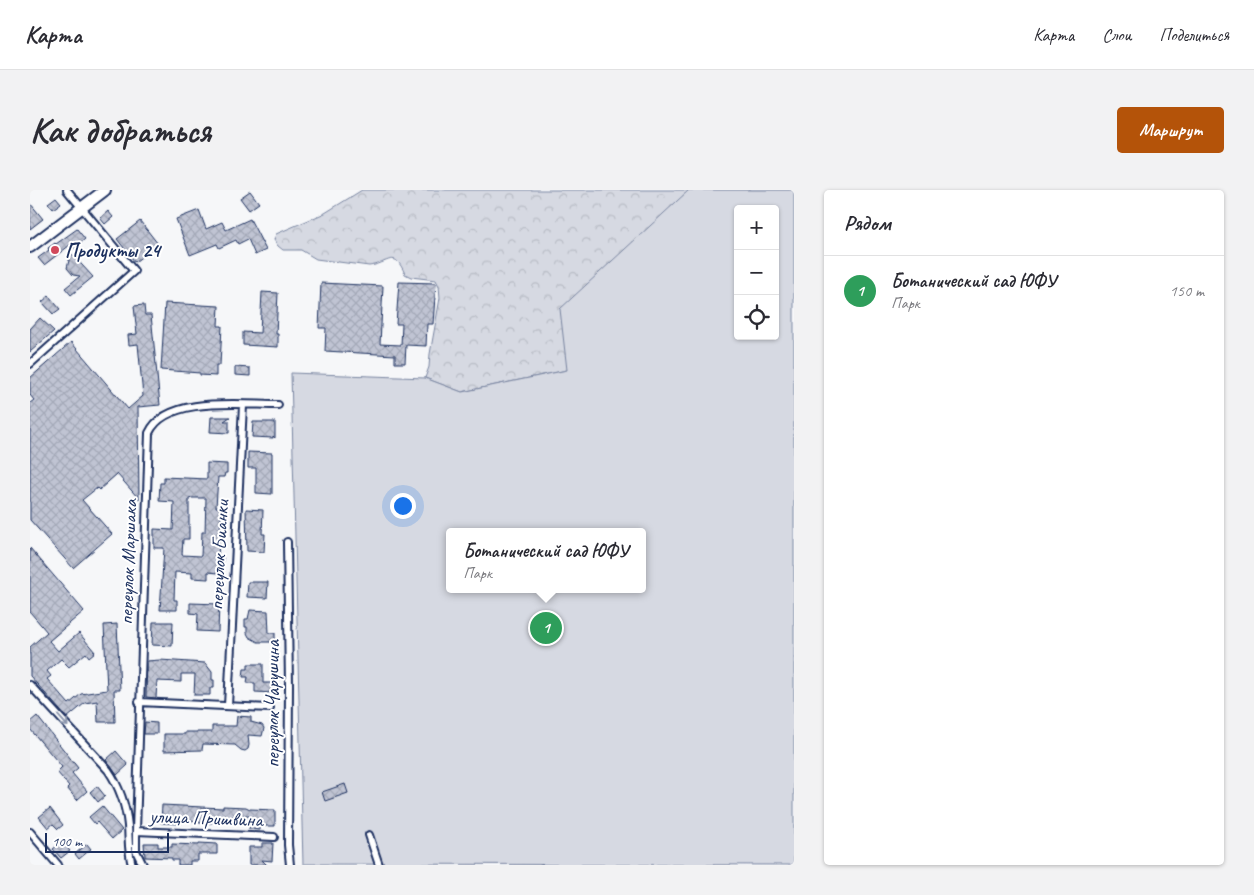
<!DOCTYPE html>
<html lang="ru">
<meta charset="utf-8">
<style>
body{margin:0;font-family:Caveat,sans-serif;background:#f2f2f3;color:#2b2b33}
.controls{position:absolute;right:15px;top:15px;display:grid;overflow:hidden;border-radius:5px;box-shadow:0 1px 4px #0004}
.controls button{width:45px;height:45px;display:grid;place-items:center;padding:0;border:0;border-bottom:1px solid #e1e1e2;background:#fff;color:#2b2b33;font:25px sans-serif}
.scale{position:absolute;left:15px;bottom:12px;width:124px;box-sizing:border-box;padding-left:5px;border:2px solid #1b2f5e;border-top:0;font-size:14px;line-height:18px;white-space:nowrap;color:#1b2f5e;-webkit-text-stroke:4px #fff;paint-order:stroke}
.you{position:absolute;left:372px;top:315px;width:18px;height:18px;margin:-12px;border:4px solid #fff;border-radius:50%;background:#1a73e8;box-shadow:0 0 0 8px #1a73e833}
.badge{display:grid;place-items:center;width:32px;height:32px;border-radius:50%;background:#b45309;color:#fff;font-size:16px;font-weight:700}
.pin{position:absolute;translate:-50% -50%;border:2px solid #fff;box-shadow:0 1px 5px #0006}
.popup{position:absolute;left:416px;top:338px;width:200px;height:65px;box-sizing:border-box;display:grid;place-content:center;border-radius:5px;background:#fff;filter:drop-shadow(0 1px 4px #0005);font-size:16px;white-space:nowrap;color:#7c7c81}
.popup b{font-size:19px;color:#2b2b33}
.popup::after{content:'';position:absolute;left:50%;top:100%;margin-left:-10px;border:10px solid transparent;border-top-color:#fff}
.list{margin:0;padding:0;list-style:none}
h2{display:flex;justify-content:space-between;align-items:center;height:65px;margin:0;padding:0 20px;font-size:21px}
h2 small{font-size:16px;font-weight:400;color:#7c7c81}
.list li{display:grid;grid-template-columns:32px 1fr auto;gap:15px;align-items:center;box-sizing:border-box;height:70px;padding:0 20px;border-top:1px solid #e1e1e2}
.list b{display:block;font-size:19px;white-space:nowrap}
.list p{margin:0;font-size:16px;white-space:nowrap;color:#7c7c81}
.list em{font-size:16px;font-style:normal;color:#7c7c81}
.icon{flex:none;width:28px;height:28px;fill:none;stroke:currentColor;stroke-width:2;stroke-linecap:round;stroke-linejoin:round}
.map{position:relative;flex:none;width:764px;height:675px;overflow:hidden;border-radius:5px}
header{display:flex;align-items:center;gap:30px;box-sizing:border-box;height:70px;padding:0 25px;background:#fff;border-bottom:1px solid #e1e1e2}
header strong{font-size:24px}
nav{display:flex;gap:28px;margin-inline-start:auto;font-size:18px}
.intro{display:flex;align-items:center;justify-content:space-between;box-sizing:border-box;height:120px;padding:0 30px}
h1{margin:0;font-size:35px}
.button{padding:12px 22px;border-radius:5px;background:#b45309;color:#fff;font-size:18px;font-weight:700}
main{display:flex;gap:30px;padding:0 30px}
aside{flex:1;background:#fff;border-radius:5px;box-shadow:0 1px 4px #0004}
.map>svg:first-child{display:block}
</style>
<header>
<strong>Карта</strong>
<nav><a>Карта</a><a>Слои</a><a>Поделиться</a></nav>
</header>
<div class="intro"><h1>Как добраться</h1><a class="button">Маршрут</a></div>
<main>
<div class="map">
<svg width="764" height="675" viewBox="0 0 764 675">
<defs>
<pattern id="forest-crowns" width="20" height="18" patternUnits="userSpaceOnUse" patternTransform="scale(1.25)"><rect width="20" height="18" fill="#d6d9e2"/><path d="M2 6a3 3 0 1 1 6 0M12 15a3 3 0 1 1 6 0" fill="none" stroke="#b7bbc4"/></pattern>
<pattern id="building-cross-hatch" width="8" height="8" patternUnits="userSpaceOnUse" patternTransform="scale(1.25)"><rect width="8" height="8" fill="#c0c4d3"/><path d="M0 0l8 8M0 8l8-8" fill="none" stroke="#a4a9b8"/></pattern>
</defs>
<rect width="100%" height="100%" fill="#f6f7f9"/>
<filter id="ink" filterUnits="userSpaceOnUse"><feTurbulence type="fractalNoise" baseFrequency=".02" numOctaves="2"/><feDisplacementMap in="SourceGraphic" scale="10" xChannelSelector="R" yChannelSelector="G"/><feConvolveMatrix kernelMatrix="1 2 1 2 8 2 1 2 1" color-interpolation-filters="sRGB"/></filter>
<g filter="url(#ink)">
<!-- forest -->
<path fill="url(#forest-crowns)" stroke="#7884a0" d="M332,0H764L745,19H708V146L612,399V342L537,180L432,202L395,188L399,177L400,164L410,108L409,96L406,90L381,87L375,84C364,58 359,74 339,76L286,69L271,60H253L248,56L244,50L246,44L295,23Z"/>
<!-- garden -->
<path fill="#d6d9e2" stroke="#7884a0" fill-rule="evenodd" d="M659,0H764V675L273,674L261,183L395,188L432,202L537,180L530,119ZM708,19H745V146H708ZM420,342H612V399H420Z"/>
<!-- building -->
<path fill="url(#building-cross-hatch)" stroke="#1b2f5e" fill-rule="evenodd" d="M220,1L229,13L219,20L210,8Z
M26,7L31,13L23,19L18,13Z
M0,13L13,29L0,39Z
M169,20L176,39L192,32L196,40L220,29L236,60L225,65L218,49L208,54L206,50L189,58L187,54L160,65L146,29Z
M78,21L83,27L75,34L70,28Z
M110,31L128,54L105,72L87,49Z
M47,39L55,49L42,60L44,52L14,75L8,68L19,60L18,58L25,53L26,54Z
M41,63L63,87L41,105L35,98L50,86L43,85L37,78Z
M369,92L406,93L403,134H397L396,156L376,155L375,173H365V165L295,161L296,138H289L291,93L353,96L350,154L371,155L372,134H366Z
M232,102L248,103L246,144H248V157L213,155V142L230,143Z
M19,106L30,119L23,124L12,112Z
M135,113L189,116L188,136H192L190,175H186V186L170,185V183L131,180Z
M114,115L115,125H121L130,215L108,217L109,309L87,284L69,300L67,298L52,310L82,344L43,378L0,330V213L4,210L0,205V188L41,152L98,219L113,206L108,154L99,155L98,145L107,144L104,116Z
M10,128L24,141L0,162V139Z
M205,177L220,178V186L205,185Z
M181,227H200L194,231H199V243L180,242Z
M223,232H245V248L243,246V248L222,247Z
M218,262L242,263V304L226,303V278H218Z
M177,273L197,274V283H195L194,287H188L186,317H192L188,366H193V378L188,383L178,382V389L162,388V383L145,382L144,410H147V420H130L134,358H124V339L143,340L144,312L129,311L130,293H134V287L177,289ZM162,308H176L175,342H172L171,366L152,365L153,349H159V309Z
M216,319L233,320L232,344H235L234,362L217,361Z
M0,358L54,421L19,451L28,461L49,443L65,462L59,467L56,463L39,477L31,469L17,481L21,486L17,489L39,514L51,504L77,500L74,435L87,434L90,500H84L85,532H68L67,511L55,513L37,528L0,486V457L17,442L0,422Z
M218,392H238L237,408L217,407Z
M160,413L189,414L188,442L167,441L168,424L160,423Z
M220,420L238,421L239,443H245V452H228L219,447L217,443V437H215V429H218Z
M123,432H143L142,456L122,455Z
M130,470L175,473L182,482V490H184V498H180V505H164L165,484H151V492L127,491L126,508L116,507L117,471Z
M218,474H233V493H244V503L225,502V493H217L218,487H213L214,479H218Z
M7,526L48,578L42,583L57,601L47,610L37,598L39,596L27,582L32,577L0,539V532Z
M207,526L221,527V532L232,535L234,538L232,546L218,545L219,555L218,559L215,561L211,560L205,555L173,554L172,560L134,561V544H155V542H182V536H206Z
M115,532L127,533V544H114Z
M86,561L98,575L87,585L76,570Z
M315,594L318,603L295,611L292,602Z
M67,596L75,606L68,612L60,602Z
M132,615L193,618V616L216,617L220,619L245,620V636H230V640L219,639V626L182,628V633H169V631L151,630V634L131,633Z
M72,616L92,640L82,649L67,632L65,634L59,627Z
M20,618L33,635L28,639L23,634L18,638L9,627Z
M32,652L40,661L31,668L23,659Z
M114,653H128V657H142V654L169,655V653L187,654V664H168V671H160V675H148V670H142V668L115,667Z
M232,653H243L242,671L232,670L237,675H219V657H232Z
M57,654L61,659L49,669L45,664Z"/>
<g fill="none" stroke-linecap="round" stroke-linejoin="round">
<defs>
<path id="street" d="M0,174L104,81L37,0
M257,352L259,496L258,655L260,675
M0,495L78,580C89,596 96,616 98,636C99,649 98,662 102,675
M109,512L240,518
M198,516L213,215
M106,641L244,647
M0,642L28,675
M339,645L349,675
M113,675L106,661V641L119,243C136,205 213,215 248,215"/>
<path id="primary" d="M0,57L75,0"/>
</defs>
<!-- street casing -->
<use href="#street" stroke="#1b2f5e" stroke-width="10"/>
<!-- primary casing -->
<use href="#primary" stroke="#1b2f5e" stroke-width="14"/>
<!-- street -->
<use href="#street" stroke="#fff" stroke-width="6"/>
<!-- primary -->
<use href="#primary" stroke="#fff" stroke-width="10"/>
</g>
<!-- one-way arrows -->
<defs><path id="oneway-shaft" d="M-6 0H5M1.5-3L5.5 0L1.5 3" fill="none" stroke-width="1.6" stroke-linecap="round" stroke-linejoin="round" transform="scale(1.25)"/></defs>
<use stroke="#8d97ae" href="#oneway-shaft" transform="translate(33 531) rotate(48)"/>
</g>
<!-- markers -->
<circle fill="#d1495b" stroke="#fff" stroke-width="2" cx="25" cy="60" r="5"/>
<g text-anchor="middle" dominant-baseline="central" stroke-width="4" stroke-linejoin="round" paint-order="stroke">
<!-- poi labels -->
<g font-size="20" font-weight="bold" fill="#1b2f5e" stroke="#fff" text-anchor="start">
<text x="35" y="60">Продукты 24</text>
</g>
<!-- street labels -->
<g font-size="20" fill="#1b2f5e" stroke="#fff">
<text transform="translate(189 365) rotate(-87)">переулок Бианки</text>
<text transform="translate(98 372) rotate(-88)">переулок Маршака</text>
<text transform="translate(242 514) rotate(-90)">переулок Чарушина</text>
<text transform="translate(176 628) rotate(2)">улица Пришвина</text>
</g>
</g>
</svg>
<div class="controls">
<button>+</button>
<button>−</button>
<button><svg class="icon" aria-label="locate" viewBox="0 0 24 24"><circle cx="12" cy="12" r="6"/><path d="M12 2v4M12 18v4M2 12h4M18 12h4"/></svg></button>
</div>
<div class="scale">100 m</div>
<div class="you"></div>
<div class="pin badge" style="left:516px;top:438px;background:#2e9e5b">1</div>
<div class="popup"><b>Ботанический сад ЮФУ</b>Парк</div>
</div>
<aside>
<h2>Рядом<small></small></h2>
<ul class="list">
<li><span class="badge" style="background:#2e9e5b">1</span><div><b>Ботанический сад ЮФУ</b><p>Парк</p></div><em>150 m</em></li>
</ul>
</aside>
</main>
